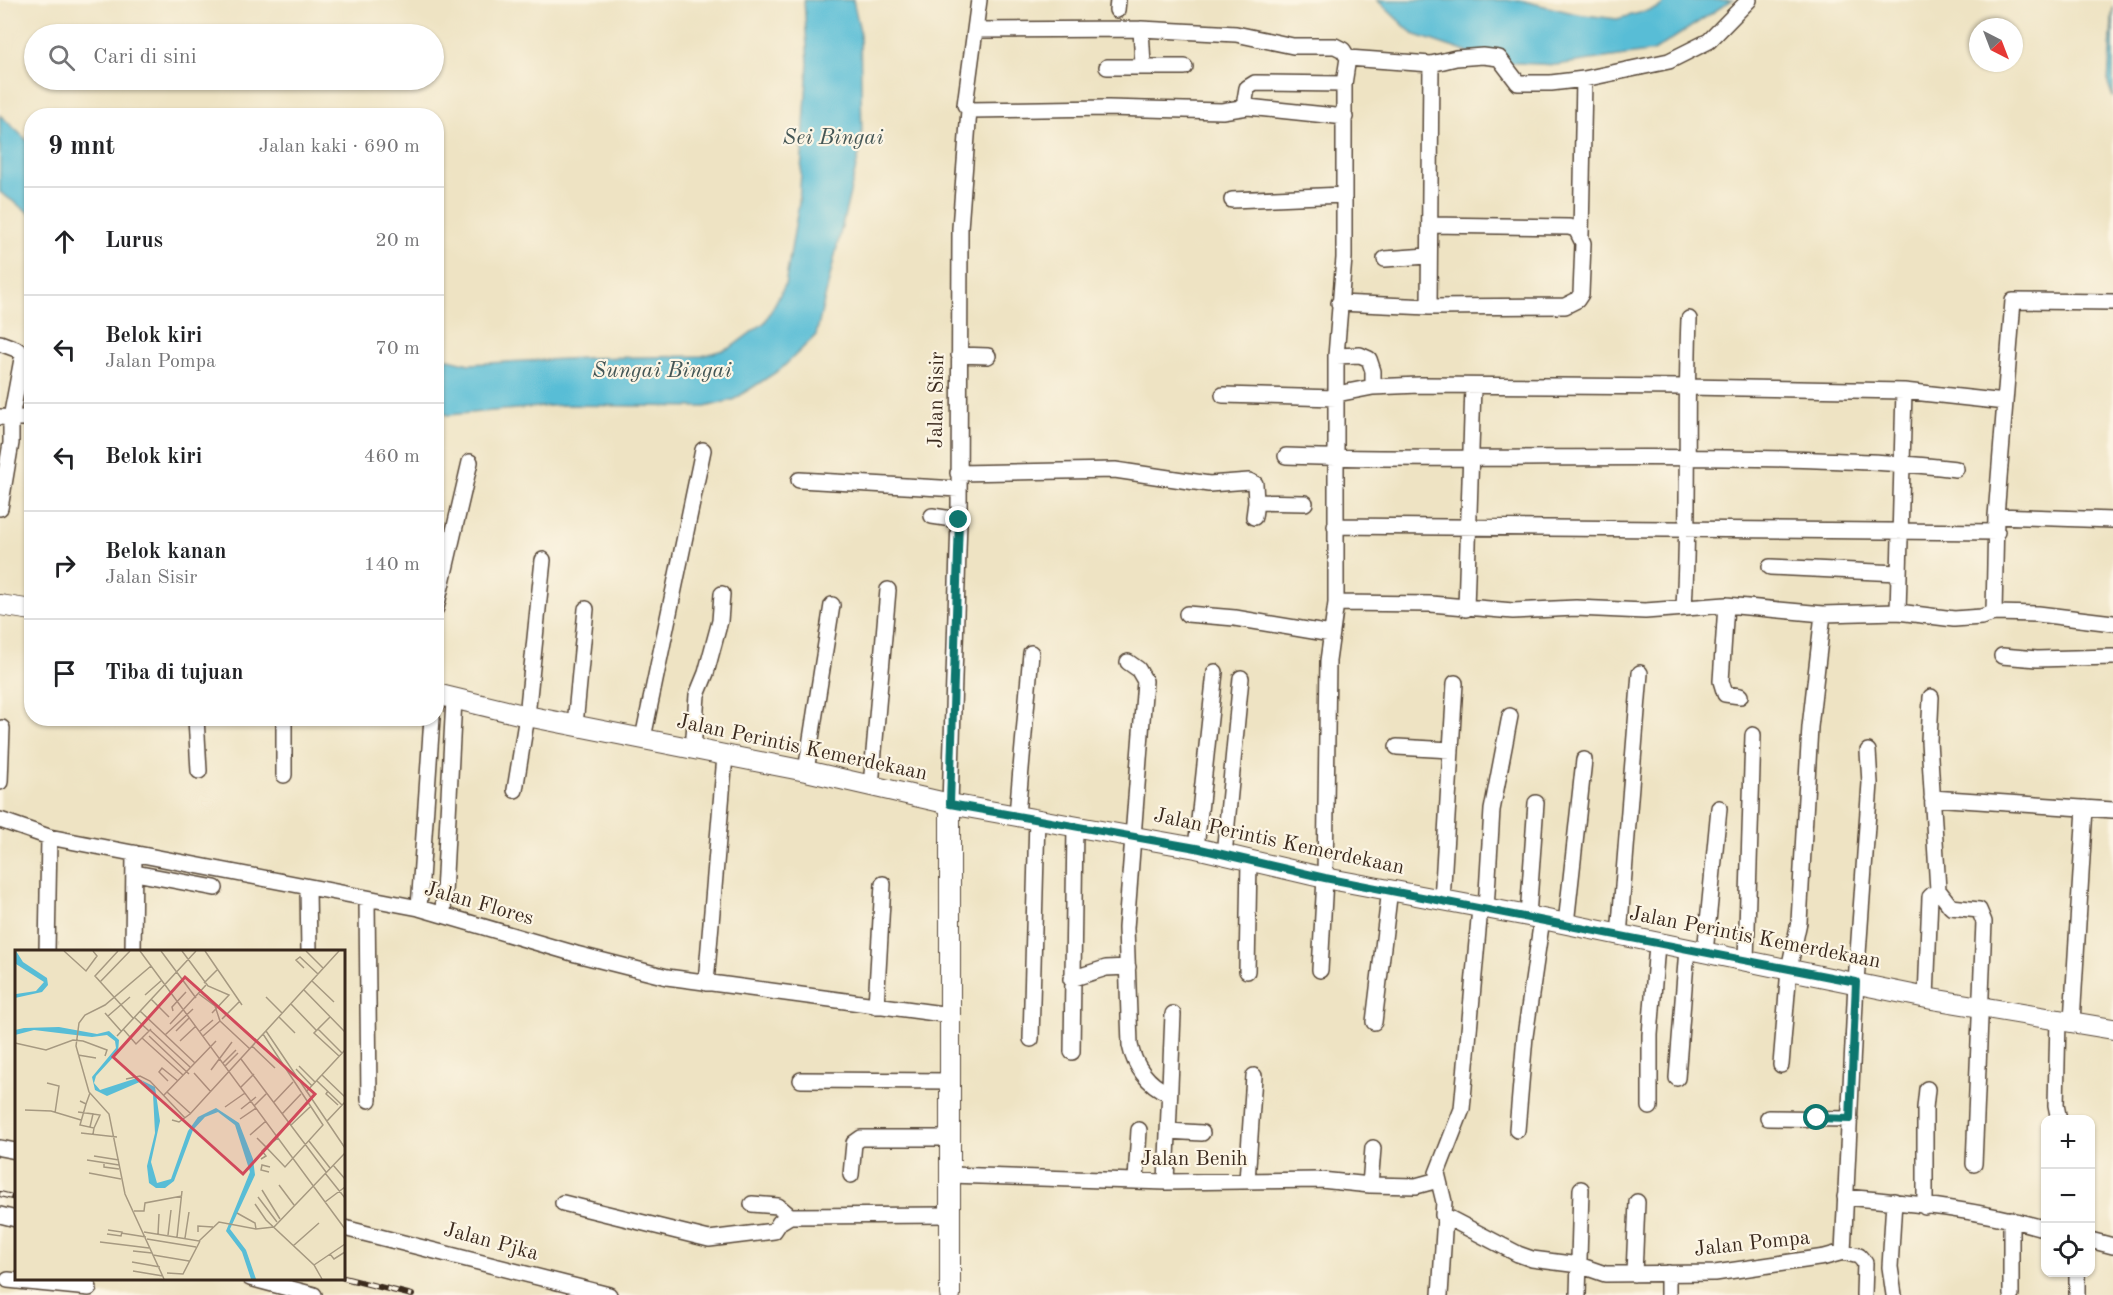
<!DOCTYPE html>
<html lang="id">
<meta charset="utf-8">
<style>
body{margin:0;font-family:"Old Standard TT",serif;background:#f2f2f2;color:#202124}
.controls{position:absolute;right:18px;bottom:18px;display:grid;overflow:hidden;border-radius:12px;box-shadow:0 2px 4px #0004}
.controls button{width:54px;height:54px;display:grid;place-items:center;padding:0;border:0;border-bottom:2px solid #e0e0e0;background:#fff;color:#202124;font:30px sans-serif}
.compass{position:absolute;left:1969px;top:18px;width:54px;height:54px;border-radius:50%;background:#fff;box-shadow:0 2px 4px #0004;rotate:138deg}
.stop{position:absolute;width:18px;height:18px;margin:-14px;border:4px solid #0f766e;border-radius:50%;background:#fff}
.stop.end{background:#0f766e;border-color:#fff;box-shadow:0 2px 6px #0008}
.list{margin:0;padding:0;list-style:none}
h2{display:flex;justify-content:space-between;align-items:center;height:78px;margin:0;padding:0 24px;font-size:26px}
h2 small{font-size:20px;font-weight:400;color:#757577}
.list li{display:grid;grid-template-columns:39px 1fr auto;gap:18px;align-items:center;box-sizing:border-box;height:108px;padding:0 24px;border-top:2px solid #e0e0e0}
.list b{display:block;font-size:22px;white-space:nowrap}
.list p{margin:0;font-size:20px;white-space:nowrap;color:#757577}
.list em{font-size:20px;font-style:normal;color:#757577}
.icon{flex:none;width:33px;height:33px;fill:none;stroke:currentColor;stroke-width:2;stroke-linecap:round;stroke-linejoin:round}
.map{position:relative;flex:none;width:2113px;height:1295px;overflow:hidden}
.search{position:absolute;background:#fff;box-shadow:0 2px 4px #0004;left:24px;top:24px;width:420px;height:66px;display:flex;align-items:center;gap:15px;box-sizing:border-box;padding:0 21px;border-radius:33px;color:#757577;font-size:22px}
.panel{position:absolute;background:#fff;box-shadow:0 2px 4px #0004;left:24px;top:108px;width:420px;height:618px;border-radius:24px}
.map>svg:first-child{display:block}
</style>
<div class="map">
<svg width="2113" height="1295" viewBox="0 0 2113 1295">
<rect width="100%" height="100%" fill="#fcf5e5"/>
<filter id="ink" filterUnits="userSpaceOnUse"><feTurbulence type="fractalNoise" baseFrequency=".0167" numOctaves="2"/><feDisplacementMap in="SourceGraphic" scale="12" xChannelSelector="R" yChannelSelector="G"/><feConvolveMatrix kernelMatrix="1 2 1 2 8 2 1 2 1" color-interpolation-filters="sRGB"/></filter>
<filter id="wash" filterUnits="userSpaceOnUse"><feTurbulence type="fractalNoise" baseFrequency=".008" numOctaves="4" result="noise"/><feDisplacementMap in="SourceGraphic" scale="24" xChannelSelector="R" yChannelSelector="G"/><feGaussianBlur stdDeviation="1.35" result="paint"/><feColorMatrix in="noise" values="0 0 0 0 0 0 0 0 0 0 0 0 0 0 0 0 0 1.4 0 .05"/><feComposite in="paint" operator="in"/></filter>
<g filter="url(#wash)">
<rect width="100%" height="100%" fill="#eee3c3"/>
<!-- water -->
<path fill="#58bdd6" stroke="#4a747a" stroke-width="1.5" d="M804,0H853L860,31L862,142L816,335L781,369L733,400L705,407L562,405L448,415L437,411V356L469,364L584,358L702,356L730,348L765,322L785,285L799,203L808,63Z
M1377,0H1520L1577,14L1617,19L1658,8L1668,0H1732L1654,51L1556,65L1496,62L1413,34Z
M2113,6V98L2108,83Z
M0,115L31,144V214L0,192Z"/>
</g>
<g filter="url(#ink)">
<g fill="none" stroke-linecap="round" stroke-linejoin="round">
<defs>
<path id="minor" d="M1117,10L1118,0
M1141,29L1143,65
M976,30L1141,29L1236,34L1293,46H1335L1343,50L1348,58L1344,84V258L1336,356V603L1328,661L1325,878L1320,970
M1348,58L1431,64L1456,58L1483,56L1499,58L1518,83H1551L1584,79L1669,61L1709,41L1749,0
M1107,67H1185
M1248,107L1245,100L1247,88L1255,83L1344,84
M969,110L1108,108L1222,111L1248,107L1345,117
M1232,200L1343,195
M1581,235L1584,79
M1385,259L1427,256
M1339,303L1429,307L1565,306L1577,300L1581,294L1583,243L1576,229L1569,227L1430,225
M1429,307L1431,64
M0,343L16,349L23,354L11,418H32
M959,355L988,356
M1336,356L1360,355L1369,359L1373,371V387
M1337,394L1373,387L1419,385L1686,387L1904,391L2005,402
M1223,395L1336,398
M0,417L11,418V443L0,508
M1286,456C1453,462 1620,454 1787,459C1844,461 1900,462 1956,469
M958,473L1115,470L1209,484L1249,481L1255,484L1256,502
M799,480L958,489
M932,516L959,520
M1996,516L2113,520
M1254,517L1256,502L1305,503
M1335,526L1997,532
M1770,567L1898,573
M1336,603L1431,604L1513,611L1576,608L1645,611L1726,605L1823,614L1898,612L1954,619L1981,617L1994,613L2038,614L2113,623
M1726,605L1721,681L1725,694L1740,696
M1684,606C1690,510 1685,415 1689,319
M436,608L470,462
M1466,609L1473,386
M1898,612L1904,391
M1994,613L1996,516L2013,301L2113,302
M1187,614L1235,618L1331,634
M2002,656L2037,659L2113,657
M1128,662L1138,669L1145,681L1126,928L1130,1045C1134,1065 1148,1085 1168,1093
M1931,697L1929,741L1938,890L1951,907L1979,910L1984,922L1974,1164
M196,718L199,771
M575,725L586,609
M643,738L703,450
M1397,747L1451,750
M693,750L697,695L706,673L720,621L722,594
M806,771L832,605
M284,775V718
M0,782L2,728
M871,786L888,590
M515,790L527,716L543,560
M1932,798L2113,810
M950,804L959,520L960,228L969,110L965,105L979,0
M1017,815L1031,653
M0,820L49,837L419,908L576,954L667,977L950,1015
M1196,848L1215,672
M1224,855L1241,678
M135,873L215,888
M308,888L309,952
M367,900L369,1100
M1442,901L1455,683
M419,908L432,718
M1480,908L1462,1109L1437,1173L1444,1202L1443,1215L1518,1254L1532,1259L1579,1265L1605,1274L1715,1273L1825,1257L1843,1252L1859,1256L1865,1263L1864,1295
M1486,909L1492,810L1510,716
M443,913L454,699
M1528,916L1536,803
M1566,924L1584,760
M1619,936L1640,673
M47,952L49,837
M133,952L134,853
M1705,953L1719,808
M1746,960L1753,735
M1247,971L1249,860
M1071,979L1106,968L1128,967
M706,983L725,756
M1926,998L1930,897L1938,890
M876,1006L883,884
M2058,1020L2056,1105L2059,1120
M2072,1021L2085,808
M1374,1022L1390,889
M1031,1039L1037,818
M1072,1052L1075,825
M1781,1065L1789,969L1799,922L1810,727L1823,614
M1677,1078L1687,949
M801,1080L951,1081
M1650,1107V1035L1657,944
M1768,1118L1850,1119
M1517,1130L1525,1036L1542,919
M1168,1131L1202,1133
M0,1148L16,1151
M851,1175L854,1143L861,1138H950
M950,1175L1166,1182L1321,1180L1370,1185L1416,1186L1438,1180
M1136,1180L1139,1130
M1247,1181L1254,1076
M1166,1182L1173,1014
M1370,1185L1373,1148
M1845,1197C1912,1203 1982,1210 2046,1229
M563,1203L709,1239L774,1231L780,1222L790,1216L950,1215
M752,1204L778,1206L790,1216
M1925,1207V1108L1927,1089
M0,1215L16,1219
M344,1228L609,1295
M2090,1240L2113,1246
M1843,1252L1856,982L1870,783L1868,751
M1634,1274L1637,1202
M250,1278L314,1295
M8,1280L89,1288
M1440,1295L1445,1216
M1578,1295L1581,1189
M1668,1295V1273
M1894,1295L1890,1267L1894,1201
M2011,1295V1219
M2077,1295V1272"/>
<path id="tertiary" d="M0,605L32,610
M436,694L527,716L806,771L950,804L1196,848L1325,878L1528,916L1932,999L2113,1029
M950,1295V804"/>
</defs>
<!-- minor casing -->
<use href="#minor" stroke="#564637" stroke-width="18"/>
<!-- tertiary casing -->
<use href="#tertiary" stroke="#564637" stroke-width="22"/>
<!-- minor -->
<use href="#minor" stroke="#fff" stroke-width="15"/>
<!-- tertiary -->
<use href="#tertiary" stroke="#fff" stroke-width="20"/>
<defs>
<path id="rail" d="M0,1194L16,1198
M344,1278L412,1295"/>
</defs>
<!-- rail casing -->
<use href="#rail" stroke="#3b2a1e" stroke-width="6"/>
<!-- rail -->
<use href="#rail" stroke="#fcf5e5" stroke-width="4" stroke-dasharray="11" stroke-linecap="butt"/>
</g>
</g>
<g fill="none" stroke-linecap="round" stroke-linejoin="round" filter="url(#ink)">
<!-- route -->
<path stroke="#0f766e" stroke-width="8" d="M959,520L950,804L1196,848L1325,878L1856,982L1850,1119L1817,1118"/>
</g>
<g text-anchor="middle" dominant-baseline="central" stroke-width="4.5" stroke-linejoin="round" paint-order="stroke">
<!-- street labels -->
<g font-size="21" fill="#3b2a1e" stroke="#fcf5e5">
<text transform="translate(937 400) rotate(-89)">Jalan Sisir</text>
<text transform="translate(802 748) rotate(12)">Jalan Perintis Kemerdekaan</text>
<text transform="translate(1279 842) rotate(12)">Jalan Perintis Kemerdekaan</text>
<text transform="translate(479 904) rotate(16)">Jalan Flores</text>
<text transform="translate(1755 938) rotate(11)">Jalan Perintis Kemerdekaan</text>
<text x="1194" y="1159">Jalan Benih</text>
<text transform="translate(491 1242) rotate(15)">Jalan Pjka</text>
<text transform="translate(1752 1244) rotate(-6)">Jalan Pompa</text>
</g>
<!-- water labels -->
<g font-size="22" font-style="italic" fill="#445655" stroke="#fcf5e5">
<text x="833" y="138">Sei Bingai</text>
<text x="662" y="371">Sungai Bingai</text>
</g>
</g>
<!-- overview -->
<g transform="translate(15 950)">
<rect width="330" height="330" fill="#eee3c3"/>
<path d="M1,1L8,12L32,28L33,35L27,42L0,48L1,44L21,41L29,32L1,14ZM44,77L82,84L94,81L104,90L103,102L81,126L79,133L85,140L122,128L140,137L145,171L136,212L142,233L156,229L173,181L183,167L201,158L224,173L238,209L240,225L215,279L231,300L241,329H236L227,302L211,281L235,222L220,175L203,162L190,167L178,180L159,231L150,238H141L134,233L132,216L140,183L138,144L127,131L92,146L80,140L77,127L101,98L100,91L92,85L77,87L19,80L0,85V80L9,78Z" fill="#58bdd6"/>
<path fill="none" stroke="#a69981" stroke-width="1.5" d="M49,1L71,21L82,6L78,1M103,1L80,26L118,68M125,1L330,279M146,1L181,48M167,1L193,36L214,45L197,63M190,1L227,55M291,1L308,18M136,16L90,55L70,65L64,73L61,96L74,142L94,164L110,244L149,329M289,18L281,10L285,7L303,24M297,31L319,52M85,32L115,1M189,33L202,20M289,40L330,82M184,44L200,56L205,71M130,45L147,30M251,47L267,63M136,49L154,67M276,54L301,80M125,61L180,113M158,61L157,57L171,42M90,63L106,81M93,66L115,47M119,67L134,81M264,67L280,83M315,67L299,83L324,106M207,69L225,51M205,71L235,99M155,74L191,35M108,79L121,94L136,79M303,79L327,103M135,80L175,117M161,81L174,68M251,81L330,198M184,82L198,70M248,84L308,175L270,217L251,197L263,188M150,85L178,59M102,86L181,1M134,86L174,124M188,86L205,71M127,88L168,125M165,91L181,76M0,93L31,100L58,90L68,91L92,100L90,106M237,96L260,118M63,105L81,108M226,109L311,222M208,113L221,100M210,116L223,103M284,116L300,132M281,119L297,136M196,120L217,92M179,123L196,142M307,125L330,147M111,129L125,126L135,131L170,168M153,131L144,122L147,118L163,131M302,131L327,155M32,133L44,136L40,163M226,137L239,124M313,141L311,144L323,155M152,142L175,163M291,142L330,100M149,145L201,91M65,151L71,154L75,143M259,152L278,132M71,154L65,175L79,178L78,184M239,156L252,143M210,157L230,143M226,159L241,147M10,160L36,161L66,170M63,162L78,164L75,177M78,164L85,165L79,178M267,164L286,144M225,169L241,158M157,170L164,172L175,164L324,1M312,171L330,152M276,175L295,157M66,183L102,187M235,185L251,171M242,188L251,197L247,201L251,206L246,209M294,191L315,218M79,206L104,210M72,210L104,215M89,212V217L104,219M318,215L330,229M254,222L246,220L247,215L255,217M74,223L106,229M310,223L330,248M264,235L279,255M247,240L265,269M243,247L262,272M310,252L330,237M240,254L251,270L299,315L307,329M119,261H129L130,253L167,246M222,263L240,273L241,279M259,277L330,203M129,282L184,291L204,272L241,279L259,277M183,282V276L198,277M106,283L131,287M92,284L106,286L107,282L93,280M143,284L144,264M153,285L156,260M162,287L167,241M170,288L174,262M132,289L181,297M85,292L134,298M278,296L304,273M118,301L137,303M315,304L319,309L330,302M138,305L174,311M117,312L145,317M299,315L330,294M118,321L148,326M152,323L168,324L185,291"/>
<path fill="#d1495b" fill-opacity="0.15" stroke="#d1495b" stroke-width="3" d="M170,27L300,144L228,224L98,107Z"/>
<rect width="330" height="330" fill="none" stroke="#3b2a1e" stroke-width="3"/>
</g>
</svg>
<div class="controls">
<button>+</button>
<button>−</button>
<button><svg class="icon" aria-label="locate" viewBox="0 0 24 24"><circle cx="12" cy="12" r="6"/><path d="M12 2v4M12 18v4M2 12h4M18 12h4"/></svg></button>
</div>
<svg class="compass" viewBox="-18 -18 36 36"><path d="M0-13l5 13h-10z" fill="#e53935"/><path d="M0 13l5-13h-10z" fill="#757577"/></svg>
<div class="stop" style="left:1817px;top:1118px"></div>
<div class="stop end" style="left:959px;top:520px"></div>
<div class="search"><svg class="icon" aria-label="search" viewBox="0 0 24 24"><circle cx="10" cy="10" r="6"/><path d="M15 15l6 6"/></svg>Cari di sini</div>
<section class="panel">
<h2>9 mnt<small>Jalan kaki · 690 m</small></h2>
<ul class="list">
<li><svg class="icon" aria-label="ahead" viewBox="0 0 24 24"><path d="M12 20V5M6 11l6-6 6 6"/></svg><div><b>Lurus</b></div><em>20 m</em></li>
<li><svg class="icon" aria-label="left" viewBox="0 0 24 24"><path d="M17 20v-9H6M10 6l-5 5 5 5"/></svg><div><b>Belok kiri</b><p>Jalan Pompa</p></div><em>70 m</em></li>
<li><svg class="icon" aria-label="left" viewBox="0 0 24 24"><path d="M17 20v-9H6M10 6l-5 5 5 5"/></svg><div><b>Belok kiri</b></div><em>460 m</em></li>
<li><svg class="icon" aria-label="right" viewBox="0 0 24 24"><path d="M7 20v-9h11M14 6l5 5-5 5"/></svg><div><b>Belok kanan</b><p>Jalan Sisir</p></div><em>140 m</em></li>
<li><svg class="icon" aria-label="arrive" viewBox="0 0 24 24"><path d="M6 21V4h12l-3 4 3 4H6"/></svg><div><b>Tiba di tujuan</b></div></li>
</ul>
</section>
</div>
